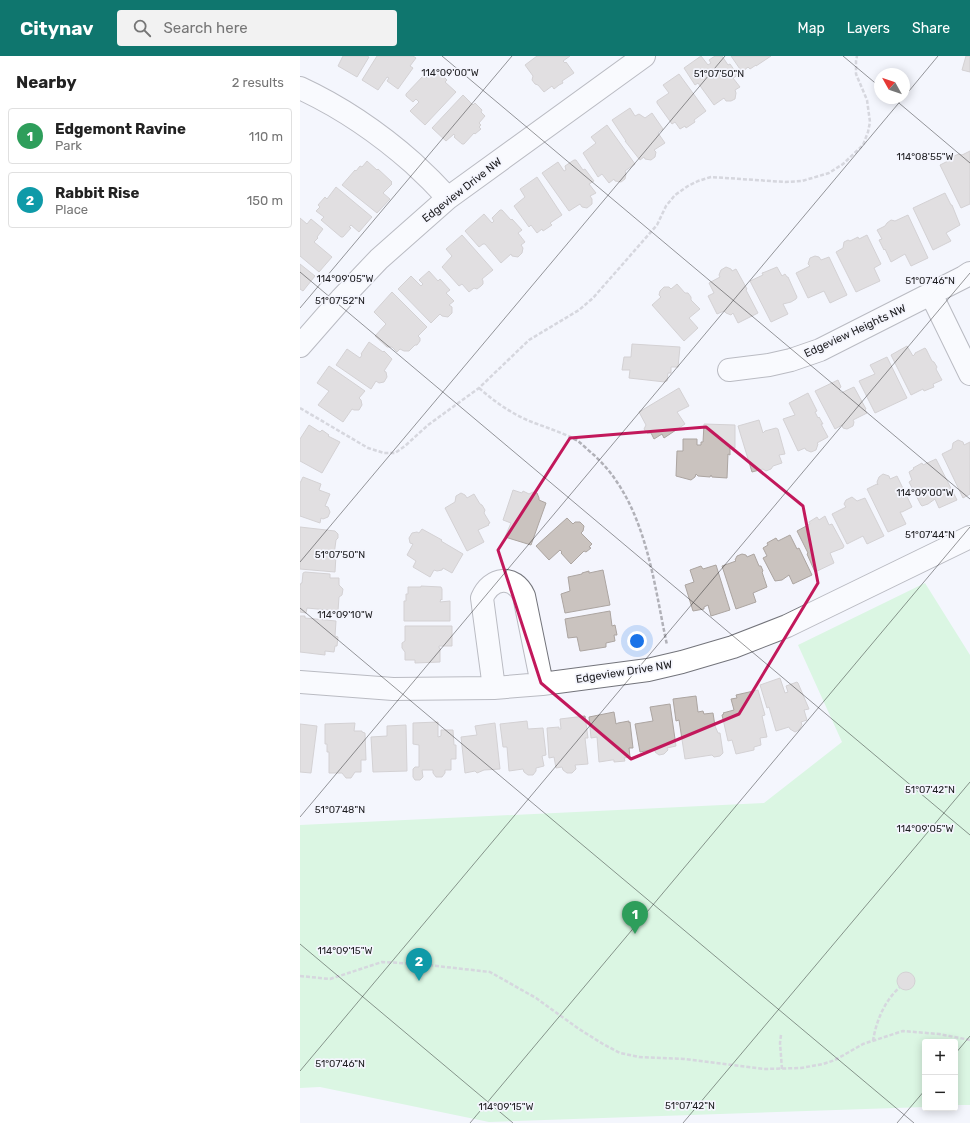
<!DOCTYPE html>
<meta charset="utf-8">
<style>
body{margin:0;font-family:Rubik,sans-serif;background:#f2f2f2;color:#222}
.controls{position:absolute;right:12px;bottom:12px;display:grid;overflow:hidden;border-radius:4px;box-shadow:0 2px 10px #0003}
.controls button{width:36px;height:36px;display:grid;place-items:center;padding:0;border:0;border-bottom:1px solid #e0e0e0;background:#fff;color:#222;font:20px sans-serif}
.compass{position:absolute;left:574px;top:12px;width:36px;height:36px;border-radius:50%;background:#fff;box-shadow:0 2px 10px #0003;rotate:310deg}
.you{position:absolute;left:337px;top:585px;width:14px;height:14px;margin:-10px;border:3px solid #fff;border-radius:50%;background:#1a73e8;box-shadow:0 0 0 6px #1a73e833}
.badge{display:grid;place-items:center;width:26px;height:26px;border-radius:50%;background:#0f766e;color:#fff;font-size:13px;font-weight:700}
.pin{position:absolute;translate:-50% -33px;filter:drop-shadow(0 1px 2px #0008)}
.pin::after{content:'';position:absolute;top:21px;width:14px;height:12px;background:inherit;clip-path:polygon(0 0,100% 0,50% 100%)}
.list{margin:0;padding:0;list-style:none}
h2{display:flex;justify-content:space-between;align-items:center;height:52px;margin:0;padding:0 16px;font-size:17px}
h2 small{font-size:13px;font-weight:400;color:#767676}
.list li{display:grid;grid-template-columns:26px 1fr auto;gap:12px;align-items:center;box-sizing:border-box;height:56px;margin:0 8px 8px;padding:0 8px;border:1px solid #e0e0e0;border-radius:4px}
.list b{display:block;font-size:15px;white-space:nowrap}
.list p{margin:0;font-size:13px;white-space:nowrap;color:#767676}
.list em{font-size:13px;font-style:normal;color:#767676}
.icon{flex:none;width:22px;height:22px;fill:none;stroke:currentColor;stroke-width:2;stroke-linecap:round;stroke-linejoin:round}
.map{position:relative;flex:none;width:670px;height:1067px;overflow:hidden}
header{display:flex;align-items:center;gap:24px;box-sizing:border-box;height:56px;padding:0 20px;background:#0f766e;color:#fff}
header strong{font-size:19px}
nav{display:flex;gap:22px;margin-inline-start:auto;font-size:14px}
.search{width:280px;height:36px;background:#f2f2f2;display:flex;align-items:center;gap:10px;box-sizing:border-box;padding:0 14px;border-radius:4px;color:#767676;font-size:15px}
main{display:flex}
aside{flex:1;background:#fff}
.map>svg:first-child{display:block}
</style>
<header>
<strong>Citynav</strong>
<div class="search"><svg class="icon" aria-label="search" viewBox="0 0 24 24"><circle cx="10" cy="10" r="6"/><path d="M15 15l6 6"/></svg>Search here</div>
<nav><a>Map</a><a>Layers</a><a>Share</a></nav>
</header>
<main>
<aside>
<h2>Nearby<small>2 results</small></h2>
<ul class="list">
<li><span class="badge" style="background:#2e9e5b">1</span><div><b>Edgemont Ravine</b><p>Park</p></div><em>110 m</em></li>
<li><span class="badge" style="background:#0f9aa8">2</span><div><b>Rabbit Rise</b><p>Place</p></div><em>150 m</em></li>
</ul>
</aside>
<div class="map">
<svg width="670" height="1067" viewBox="0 0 670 1067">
<rect width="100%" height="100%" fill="#f4f5fd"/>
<!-- green -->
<path fill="#bcf5c4" d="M625,527L670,599V1049H655V986H625V1051L189,1066L20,1031L0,1032V769L464,747L542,686L498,589Z"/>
<!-- building -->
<path fill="#cac3bf" stroke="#aca5a1" d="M43,0H67L69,1L57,21L38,10Z
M77,0H113L116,2L110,10L113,12L98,33L87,25L89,22L87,21L78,34L62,24Z
M237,0H270L263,5L265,7L266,6L274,17L262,25L263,27L259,29L254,33L252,30L244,36L238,29L235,28L232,24L233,20L225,9Z
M401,0L408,9L411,7L409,4L415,0H422L428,9L430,8L438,19L433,22L440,31L435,34L436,37L435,43L431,45H426L424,42L414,49L398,27L395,29L384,12Z
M431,0H471L456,10V9L450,13L448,11L442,16Z
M666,0H670V16L662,14Z
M133,15L137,19L139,17L145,22L147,24L145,26L156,36L125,69L110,55L119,46L116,43L113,46L106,40V38L124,19L127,22Z
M379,18L406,55L394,64L395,66L386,72L385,70L380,73L375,66L372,68L357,47V45L369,37L363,29Z
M163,39L173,49L175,47L182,54L181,56L185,60L179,67L181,69L179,71L181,73L175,78L174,77L164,88H162L154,81L155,80L154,78L146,85L132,72Z
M330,52L335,60L339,58L345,62L352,57L363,73L358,77L365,87L354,94L356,96L355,101L351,104L345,103L344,101L340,104L325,85H326L312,64Z
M307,69L335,108L325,115L326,118L325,123L321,126L315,125L314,123L309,127L302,118L298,121L283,97L296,87L291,81Z
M670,95V148L661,152L640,109L652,103L654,100L659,98L662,99Z
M274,104H276L283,114L285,113L294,125L289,128L296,137L290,140L292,143V148L287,152L282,151L280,148L269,155L242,117L258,106L264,115L266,114L265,110Z
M67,105L77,114L78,113L92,126L91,127L92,128L83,137L90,143L77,157L42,129L55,114L56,115L60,110L62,111Z
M237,121L262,159L250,167L252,169L243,175L242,173L237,177L231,169L229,171L214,150L225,141L220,133Z
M36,131L72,161L59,176L51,169L49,171L51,172L43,181H41L21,164L24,161L16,155L20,151L18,149L25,141L27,143Z
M645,137L651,149H652L660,169L646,177L651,185L633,194L613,152Z
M200,154H202L211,164L212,163L222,174L218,177L225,186L221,189L223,192L222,197L218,201L212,200L211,198L201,207L185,188H183L179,191L165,175L184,158L192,167L194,165L192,162Z
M608,159L628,202L611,210L605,198L591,206L585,193L584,194L579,184L582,183L577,174L585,170L587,167L591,164L595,165Z
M0,162L7,168L11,163L23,173L17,181L18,182L14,186L32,201L19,216L0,200Z
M162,179L193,214L182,223L183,225V228L181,230L177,233L174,232L169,236L162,228L159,230L142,211L152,200L146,193Z
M567,179L581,208L574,212L580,225L556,236L536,196L543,192L544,186L548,184L550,185L558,181L559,183Z
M515,200L519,201L521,204L529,201L547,239L530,247L524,235L508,242L496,217L510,210L508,208L510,202Z
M0,208L15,220L3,235L0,233Z
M426,211L431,213L432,215L436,213L447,233L446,234L458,257L438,267L433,257L431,259L426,257L424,255L417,258L408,240L414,237L409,227L420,221L419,219L421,214Z
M477,211L482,220L485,218L487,221H488L497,241L496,243L491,246L483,248L488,258L471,266L450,225L463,219L462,217L465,216Z
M129,215L138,225L140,223L150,234L146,237L154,245L149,249L152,251V257L148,261L142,260L140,258L131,267L98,233L111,220L121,230L123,228L119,224Z
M377,228L385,237H388L391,241V244L400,253L389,262L398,272L384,285L352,249L361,241L359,239L360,235L364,231H369L371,233Z
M92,236L127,271L118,280L120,282V285L117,289H115L109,295H104L100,293L97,296L92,291H87L75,280L86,268L74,256Z
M69,286L83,296L84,295L92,303L84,315L86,316L87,321L84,326L79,327L76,325L71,333L36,309L47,293L60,302L62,299L61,298Z
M332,288L380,291L378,311H371V317H368L367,325H365V326L329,322L330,314H322L324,301H331Z
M607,290L613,300L615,298V297L625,292L626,293L632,305L634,306L637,311L636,313L642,324L633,328L634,331L624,335L623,333L611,339L591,299Z
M587,301L607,342L575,357L559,325L575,318L570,309Z
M29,310L65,335L59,342L61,344L62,349L59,354H54L52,353L43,366L18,349L29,335L17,327Z
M538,324L541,331L539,333L541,337L554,331L566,353L565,354L567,357L553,364L554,366L553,370L547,373L543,372L542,369L535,373L515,335Z
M379,332L389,350L377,356L385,368L364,382L362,378L354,383L351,377H347L344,373L346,369L339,356Z
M508,337L517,355L515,356L518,362L519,361L523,368H521L528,381L517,387L518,388L516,394L511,396L506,394L505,392L498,395L483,363L495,359L489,347Z
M459,364L463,377L465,375L476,372L478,373L485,398L479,399L482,407L473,410L471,413L466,415L463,413L452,416L438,370Z
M404,368L435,369V392H430V399L428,398L427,422L412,421L411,419L410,421L398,420L396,418L395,421L391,424L376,420L377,395H383V383H397V389H401V386H403Z
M9,369L20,376L22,374L29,379L28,380L40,386L22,417L0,405V383Z
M658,384L663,386L664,389L670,386V438L663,442L642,398L652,393L653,387Z
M636,403L657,444L639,452L635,443L628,448L622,450L621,449L609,426L612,424L609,416L614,413L613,412L622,407L623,409Z
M583,418L589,420L590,423L597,420L612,451L602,456H600L606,468L588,476L567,433L577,428L578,429L577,426L579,421Z
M3,421L21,428L19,434L30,438L25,450L28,451L30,456L28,461L23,463L21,462L20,467L0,460V427Z
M213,434L222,437L223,435L229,438L233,436L237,437L239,442V444L246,447L231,489L205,481L211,467L203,464Z
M161,437L165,439L167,442L174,438L180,448L182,449L185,454L184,457L190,467L188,468L189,469L178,474L184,486L167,495L145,452L155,446L156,440Z
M552,441L557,445L565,442L584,480L567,488L563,480L547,488L532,458L546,451L544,448L546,444Z
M525,460L529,469L532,468L544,490L543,492L530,497L534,507L515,516L507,498L508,497L497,475L510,468L509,466L517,461L519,464Z
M267,462L273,468L275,466H280L284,470L283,475L281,477L292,488L289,491L291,492L286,496L284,495L271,508L261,497L262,496L260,494L249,504L236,490Z
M0,471L35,475L38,478V482L36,484L34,499H36L35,516L0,513Z
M122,473L142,484L141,485L163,498L152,517L143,512L142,514L137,515L134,514L130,521L113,511L116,505L107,499L113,488L110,487L109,482L112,477L117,476L119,477Z
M490,479L497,493L499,492L512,519L493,528L489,519L482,524L475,525L463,502L467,500L463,492L468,489L467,487L476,482L478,485Z
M442,498L446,499L447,501L454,498L459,510H461L463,515L462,516L467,531L453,537L456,546L436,553L422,510L436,505L435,504L437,500Z
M416,509L430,554L411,560L408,549L404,551V553L393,555L385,529L394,526L390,514L401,510L403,513Z
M303,514L310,549L265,557L261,538L270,535L268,521L282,518V517L289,515V517Z
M5,516L30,518V522H39V529L43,533L42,539L39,541L38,555L7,552L6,557L0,556V530L1,527H2L3,517Z
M121,530L141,531L142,533V544L141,543L140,546L150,545V565H104V545H106V538H108V531H121Z
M310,555L312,570L315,569L317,579H314L315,585L306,587V591L281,595H280L277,581L268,582L265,563Z
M0,560H5V562L36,565L35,580L38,581L37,590H35L34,596L25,595V599L0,596Z
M105,570H152V590H139V592H140V606L115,607V604H105V596L102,592V587L105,585Z
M480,622L485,637L488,636L486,630L497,626L498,627L509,653L504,654L507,664L501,666L502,669L499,674L495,676L490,673L489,671L476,675L469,651L467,652L460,629Z
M458,634L465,659L462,660L467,681L460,682L461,689L454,691V694L436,698L432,684L428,685L422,659L424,658L423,657L434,654L431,643L437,642L436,639Z
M396,640L398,656L403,655L404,658L413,657L415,670L418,677H420L423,697L420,700L414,701L412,699L385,703L379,664L376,665L373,643Z
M370,648L376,690L367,692L368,694L364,698L359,699L355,696V693L340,696L335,668L353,665L350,651Z
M314,656L316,668L318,667L329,665V667L330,666L333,692H329L330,701L324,702L325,705L314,706V704H312L299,706L297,681L291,682L289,661Z
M285,660L288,682H285L288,708L275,709L276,713L272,717H267L263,714L262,711L256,712L254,701L249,702L247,672L259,671V673H261L260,663Z
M227,665L228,673L243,672L246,699L242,700L244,710L236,712V715L233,719H228L224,716L223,713L209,715L207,691H203L200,668Z
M138,666V681L141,680V674H153L154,689H156V703H151V714H145V717L142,721H136L133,717V714H122L123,721L120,724H115L113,721V713L115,711H119V689L113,688V667Z
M55,667L54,675H62V676L65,677L66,704H61V716H55L51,722H46L42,717H29V696H27V688H25V668Z
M195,667L200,713L184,714L177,717L175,715L165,717L161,681L177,679L175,670Z
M0,668L17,670L11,717L0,716Z
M106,669L107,715L73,716L71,681L87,680V670Z
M597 925a9 9 0 1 1 18 0a9 9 0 1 1-18 0Z"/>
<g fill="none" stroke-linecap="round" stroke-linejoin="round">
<defs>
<path id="minor" d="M0,32C41,51 79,77 113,107C125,118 137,130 148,142
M631,238L670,318
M0,290L42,242L79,203L148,142L344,0
M429,314L469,309L491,304L520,294L664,221L670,217
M0,626L93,633L194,632L242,628L348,614L382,606L433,591L487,570L670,481
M194,632L182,542C191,521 214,518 224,540L242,628"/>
</defs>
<!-- minor casing -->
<use href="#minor" stroke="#73747b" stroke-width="24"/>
<!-- path -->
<path stroke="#b1b1b8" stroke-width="2.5" stroke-dasharray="4 2" stroke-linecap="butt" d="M179,332C194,345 209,356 227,364C244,371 262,376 278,385C283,389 289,395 294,399C346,447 353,524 367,589
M0,352L68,392L84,397H95L105,390L128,369L179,332L229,284L279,254L293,242L357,169L366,150L375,139L388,130L398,125L411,121L485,126L502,125L529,117L543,108L563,89L568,76L570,66L567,44L556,18V5L557,0
M0,920L30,923L82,906L119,908L190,916L236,942L279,973L303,988L320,997L339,1001L384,1003L464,1013L501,1012L523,1008L535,1004L563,988L603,975L639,978L670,984
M481,979L480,987L482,1013
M573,985C576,965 585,944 600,931"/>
<!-- minor -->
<use href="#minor" stroke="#fff" stroke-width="22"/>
</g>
<!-- marked area -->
<path d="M0 0H670V1067H0ZM406,371L503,450L518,527L439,658L331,703L241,627L198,494L270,382Z" fill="#f4f5fd" fill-opacity=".55" fill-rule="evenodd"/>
<path fill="none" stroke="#c2185b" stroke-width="3" stroke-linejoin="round" d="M406,371L503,450L518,527L439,658L331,703L241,627L198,494L270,382Z"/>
<!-- ticks -->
<path fill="none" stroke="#1c1c1f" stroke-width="1" stroke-opacity="0.45" d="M142,0L670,443M543,0L580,31M604,41L638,0M593,42L670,107M0,216L670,779M0,252L212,0M0,506L425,0M0,552L614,1067M0,761L603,42M0,888L213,1067M655,998L670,980M0,1015L670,217M170,1067L670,471M383,1067L670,726M597,1067L625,1034"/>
<g text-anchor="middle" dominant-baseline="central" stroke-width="3.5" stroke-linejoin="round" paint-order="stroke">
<!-- street labels -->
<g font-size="11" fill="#1c1c1f" stroke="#f4f5fd">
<text transform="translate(162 134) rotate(-38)">Edgeview Drive NW</text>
<text transform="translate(555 275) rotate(-25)">Edgeview Heights NW</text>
<text transform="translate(324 616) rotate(-9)">Edgeview Drive NW</text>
</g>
</g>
<g font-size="10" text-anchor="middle" fill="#1c1c1f" stroke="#f4f5fd" stroke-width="3.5" stroke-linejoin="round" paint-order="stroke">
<text x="150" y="20">114°09'00"W</text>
<text x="419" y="21">51°07'50"N</text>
<text x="625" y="104">114°08'55"W</text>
<text x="45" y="226">114°09'05"W</text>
<text x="630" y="228">51°07'46"N</text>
<text x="40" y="248">51°07'52"N</text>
<text x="625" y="440">114°09'00"W</text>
<text x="630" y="482">51°07'44"N</text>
<text x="40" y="502">51°07'50"N</text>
<text x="45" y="562">114°09'10"W</text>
<text x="630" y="737">51°07'42"N</text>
<text x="40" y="757">51°07'48"N</text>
<text x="625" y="776">114°09'05"W</text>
<text x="45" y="898">114°09'15"W</text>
<text x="40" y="1011">51°07'46"N</text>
<text x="390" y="1053">51°07'42"N</text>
<text x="206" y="1054">114°09'15"W</text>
</g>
</svg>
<div class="controls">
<button>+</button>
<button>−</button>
</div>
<svg class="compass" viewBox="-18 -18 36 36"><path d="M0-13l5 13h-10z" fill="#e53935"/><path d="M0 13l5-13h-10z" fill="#767676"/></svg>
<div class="you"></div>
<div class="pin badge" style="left:335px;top:878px;background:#2e9e5b">1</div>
<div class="pin badge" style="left:119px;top:925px;background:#0f9aa8">2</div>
</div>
</main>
